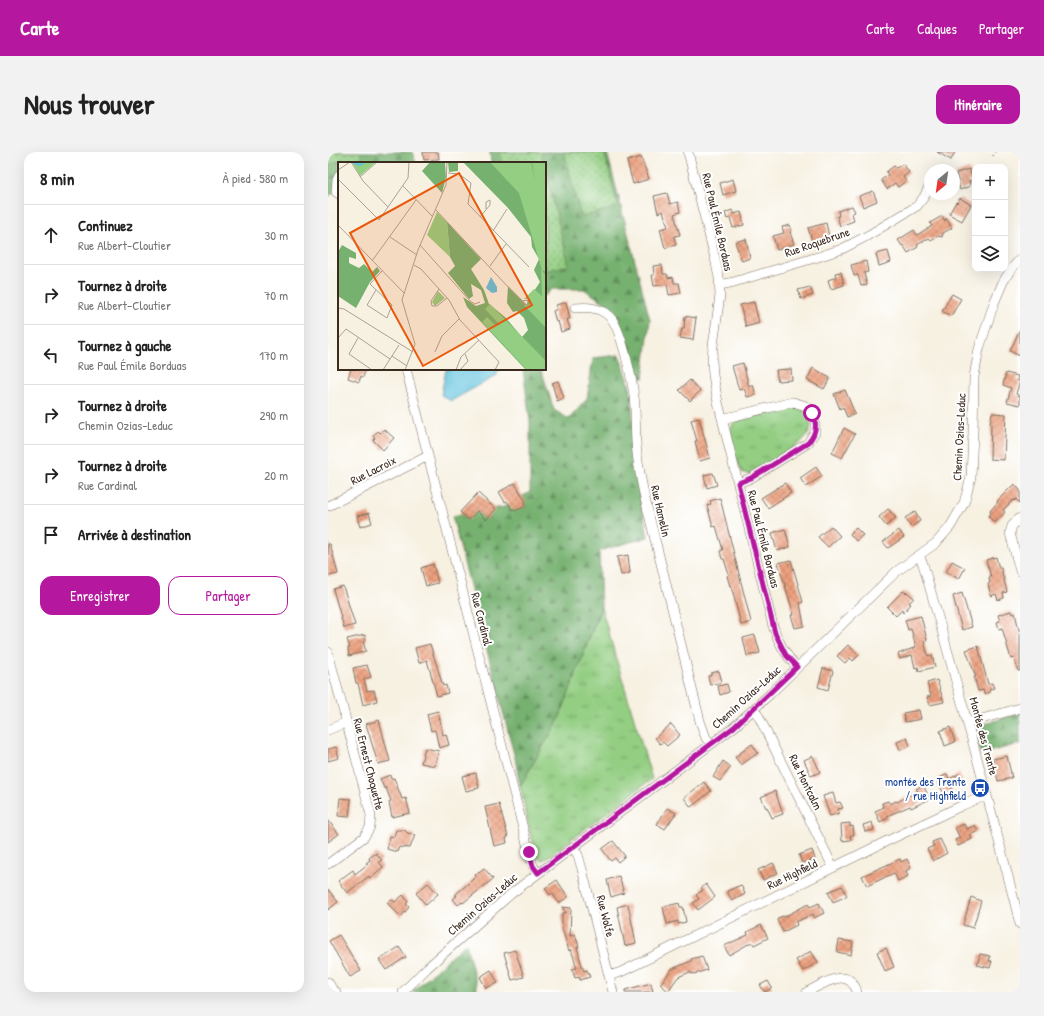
<!DOCTYPE html>
<html lang="fr">
<meta charset="utf-8">
<style>
body{margin:0;font-family:"Patrick Hand",sans-serif;background:#f2f2f2;color:#222}
.controls{position:absolute;right:12px;top:12px;display:grid;overflow:hidden;border-radius:8px;box-shadow:0 4px 16px #0002}
.controls button{width:36px;height:36px;display:grid;place-items:center;padding:0;border:0;border-bottom:1px solid #e0e0e0;background:#fff;color:#222;font:20px sans-serif}
.compass{position:absolute;left:596px;top:12px;width:36px;height:36px;border-radius:50%;background:#fff;box-shadow:0 4px 16px #0002;rotate:209deg}
.stop{position:absolute;width:12px;height:12px;margin:-9px;border:3px solid #b5179e;border-radius:50%;background:#fff}
.stop.end{background:#b5179e;border-color:#fff;box-shadow:0 1px 4px #0008}
.list{margin:0;padding:0;list-style:none}
h2{display:flex;justify-content:space-between;align-items:center;height:52px;margin:0;padding:0 16px;font-size:17px}
h2 small{font-size:13px;font-weight:400;color:#767676}
.list li{display:grid;grid-template-columns:26px 1fr auto;gap:12px;align-items:center;box-sizing:border-box;height:60px;padding:0 16px;border-top:1px solid #e0e0e0}
.list b{display:block;font-size:15px;white-space:nowrap}
.list p{margin:0;font-size:13px;white-space:nowrap;color:#767676}
.list em{font-size:13px;font-style:normal;color:#767676}
.actions{display:flex;gap:8px;padding:12px 16px}
.actions a{flex:1;padding:9px 0;border:1px solid #b5179e;border-radius:12px;text-align:center;font-size:14px;color:#b5179e}
.actions .main{background:#b5179e;color:#fff}
.icon{flex:none;width:22px;height:22px;fill:none;stroke:currentColor;stroke-width:2;stroke-linecap:round;stroke-linejoin:round}
.map{position:relative;flex:none;width:692px;height:840px;overflow:hidden;border-radius:12px}
header{display:flex;align-items:center;gap:24px;box-sizing:border-box;height:56px;padding:0 20px;background:#b5179e;color:#fff}
header strong{font-size:19px}
nav{display:flex;gap:22px;margin-inline-start:auto;font-size:14px}
.intro{display:flex;align-items:center;justify-content:space-between;box-sizing:border-box;height:96px;padding:0 24px}
h1{margin:0;font-size:28px}
.button{padding:10px 18px;border-radius:12px;background:#b5179e;color:#fff;font-size:14px;font-weight:700}
main{display:flex;gap:24px;padding:0 24px}
aside{flex:1;background:#fff;border-radius:12px;box-shadow:0 4px 16px #0002}
.map>svg:first-child{display:block}
</style>
<header>
<strong>Carte</strong>
<nav><a>Carte</a><a>Calques</a><a>Partager</a></nav>
</header>
<div class="intro"><h1>Nous trouver</h1><a class="button">Itinéraire</a></div>
<main>
<aside>
<h2>8 min<small>À pied · 580 m</small></h2>
<ul class="list">
<li><svg class="icon" aria-label="ahead" viewBox="0 0 24 24"><path d="M12 20V5M6 11l6-6 6 6"/></svg><div><b>Continuez</b><p>Rue Albert-Cloutier</p></div><em>30 m</em></li>
<li><svg class="icon" aria-label="right" viewBox="0 0 24 24"><path d="M7 20v-9h11M14 6l5 5-5 5"/></svg><div><b>Tournez à droite</b><p>Rue Albert-Cloutier</p></div><em>70 m</em></li>
<li><svg class="icon" aria-label="left" viewBox="0 0 24 24"><path d="M17 20v-9H6M10 6l-5 5 5 5"/></svg><div><b>Tournez à gauche</b><p>Rue Paul Émile Borduas</p></div><em>170 m</em></li>
<li><svg class="icon" aria-label="right" viewBox="0 0 24 24"><path d="M7 20v-9h11M14 6l5 5-5 5"/></svg><div><b>Tournez à droite</b><p>Chemin Ozias-Leduc</p></div><em>290 m</em></li>
<li><svg class="icon" aria-label="right" viewBox="0 0 24 24"><path d="M7 20v-9h11M14 6l5 5-5 5"/></svg><div><b>Tournez à droite</b><p>Rue Cardinal</p></div><em>20 m</em></li>
<li><svg class="icon" aria-label="arrive" viewBox="0 0 24 24"><path d="M6 21V4h12l-3 4 3 4H6"/></svg><div><b>Arrivée à destination</b></div></li>
</ul>
<div class="actions"><a class="main">Enregistrer</a><a>Partager</a></div>
</aside>
<div class="map">
<svg width="692" height="840" viewBox="0 0 692 840">
<defs>
<pattern id="grass-tufts" width="24" height="20" patternUnits="userSpaceOnUse"><rect width="24" height="20" fill="#93ce82"/><path d="M3 7l-1-3M5 7V3M7 7l1-3M15 17l-1-3M17 17v-4M19 17l1-3" fill="none" stroke="#79a76a"/></pattern>
<pattern id="forest-firs" width="22" height="20" patternUnits="userSpaceOnUse"><rect width="22" height="20" fill="#76b170"/><path d="M5 1l3.5 6h-7zM16 11l3.5 6h-7z" fill="#62905b"/></pattern>
<pattern id="park-dots" width="8" height="8" patternUnits="userSpaceOnUse"><rect width="8" height="8" fill="#93ce82"/><path d="M2 2h.1M6 6h.1" fill="none" stroke="#79a76a" stroke-width="1.8" stroke-linecap="round"/></pattern>
<pattern id="building-cross-hatch" width="8" height="8" patternUnits="userSpaceOnUse"><rect width="8" height="8" fill="#eda17f"/><path d="M0 0l8 8M0 8l8-8" fill="none" stroke="#c18367"/></pattern>
</defs>
<rect width="100%" height="100%" fill="#fff"/>
<filter id="ink" filterUnits="userSpaceOnUse"><feTurbulence type="fractalNoise" baseFrequency=".025" numOctaves="2"/><feDisplacementMap in="SourceGraphic" scale="8" xChannelSelector="R" yChannelSelector="G"/><feConvolveMatrix kernelMatrix="1 2 1 2 8 2 1 2 1" color-interpolation-filters="sRGB"/></filter>
<filter id="wash" filterUnits="userSpaceOnUse"><feTurbulence type="fractalNoise" baseFrequency=".012" numOctaves="4" result="noise"/><feDisplacementMap in="SourceGraphic" scale="16" xChannelSelector="R" yChannelSelector="G"/><feGaussianBlur stdDeviation="0.9" result="paint"/><feColorMatrix in="noise" values="0 0 0 0 0 0 0 0 0 0 0 0 0 0 0 0 0 1.4 0 .05"/><feComposite in="paint" operator="in"/></filter>
<g filter="url(#wash)">
<rect width="100%" height="100%" fill="#f7f1e2"/>
<!-- grass -->
<path fill="url(#grass-tufts)" stroke="#677c50" d="M463,255L476,258L480,263L483,275L480,282L473,290L425,321L419,322L414,320C409,313 400,281 404,274C406,269 410,268 414,267Z
M273,455L324,627L217,707L213,708L207,703L192,634L231,567Z"/>
<!-- forest -->
<path fill="url(#forest-firs)" stroke="#586e47" d="M0,0H84L88,11H11V23L8,40L0,44Z
M162,0H279L322,168L315,227L308,222L290,166L277,151L256,137H224L217,144V11H163Z
M291,203L299,224L303,240L309,327L320,385L271,399L273,455L231,567L192,634L187,606L124,364L176,355L202,340V270L195,217H213L226,258L241,267L259,247L265,206Z
M692,561V595L691,592L653,602L647,577L650,574Z
M138,791L150,840H84Z"/>
<!-- park -->
<path fill="url(#park-dots)" stroke="#677c50" d="M0,0H32L35,11C22,11 12,4 0,15Z
M172,0H222L213,2L215,11H175Z
M236,0H276L290,55L253,65Z
M217,18L241,113L217,119Z"/>
<!-- water -->
<path fill="#60c2de" stroke="#4e767e" d="M118,217H172L168,224L123,249L113,243Z"/>
<g id="blocks">
<!-- building -->
<path fill="url(#building-cross-hatch)" d="M95,0H110L111,7L96,8Z
M609,0H627L623,8Z
M313,5L321,27L305,32L299,9Z
M575,12L581,20L575,25L578,29L570,35L567,31L559,37L553,28L560,23L558,20L566,14L568,16Z
M641,17L645,28L641,29L642,34L632,38L628,21Z
M405,27L408,39L395,43L392,31Z
M545,39L549,49L535,55L531,44Z
M339,41L342,52L350,50L352,60L346,62L352,83L346,84L348,93L337,96L332,77L340,75L335,59L330,61L326,44Z
M632,46L643,53L634,69L621,62L628,50L629,51Z
M524,54L527,60L524,61L526,69L512,74L509,64H511L510,59Z
M404,58L406,62L413,60L416,73L405,76L402,66L399,67L397,61Z
M614,64L617,69L618,66L624,76L615,81L614,85L610,84L603,88L601,86L589,93L590,95L580,101L575,93L574,94L570,88L586,78L589,83L604,74L602,71Z
M498,71L501,84L484,89L480,76Z
M462,73L464,79L462,80L466,92L449,98L445,84L456,81L454,75Z
M418,87L422,106L414,109L407,90Z
M560,99L563,110L551,114L548,102Z
M538,109L540,120L536,121L539,133L533,134L530,123L526,124L523,113Z
M334,113L335,122H339L340,126L345,125L346,131H351L353,141L341,143L339,132L326,134L324,123H326L325,114Z
M513,120L516,133L503,137L500,128L508,125L507,121Z
M482,135L485,143L473,147L470,138Z
M624,142L633,147L623,164L614,159Z
M238,150L242,167H239L242,177L233,180L230,169L228,170L225,159L229,157L228,153Z
M426,150L431,171L418,175L412,153Z
M357,164L368,166L365,188L352,186L354,177H356Z
M692,177V204L682,199Z
M415,211L421,235L425,233L428,243L419,245L416,236L411,238L404,214Z
M485,216L502,226L496,237L479,228Z
M23,217H38L35,225L33,224L31,230L20,226Z
M463,217L464,228L450,229L448,218Z
M678,221L690,224L689,228L692,229L688,242L692,244V253L679,250L683,236L675,233Z
M362,228L372,239L362,249L351,238Z
M230,229L236,246L229,249L224,231Z
M517,238L527,262L519,265L515,255L512,257L506,242Z
M664,261L678,262L676,308L662,307L663,272H662Z
M371,266L382,306L372,309L367,289H369L363,268Z
M516,276L527,282L514,306L504,301Z
M56,277L66,286L55,298L45,288L47,286L45,284L50,279L52,281Z
M488,315L494,324L478,335L472,326Z
M385,321L389,333L379,336L376,323Z
M187,331L198,350L196,351L198,354L187,359L186,357L184,358L179,349L177,350L171,340Z
M457,331L463,341L440,356L433,346Z
M686,332L692,338V351L688,347L686,349L685,348L675,358L677,360L667,371L660,364L663,361L662,359L670,350L669,349Z
M150,341L168,357L158,368L149,359L141,368L132,360Z
M392,346L423,470L413,473L403,433L402,434L399,424L401,423L396,407H394L392,399L395,398L388,374L385,375L379,353L383,352L382,349Z
M560,357L568,366L558,374L551,365Z
M587,360L592,369L583,375L577,366Z
M41,361L44,371L32,375L29,364Z
M503,374L512,384L500,395L490,385Z
M528,376L535,383L528,389L522,382Z
M457,377L462,395L449,399L444,381Z
M571,378L576,385L560,396L555,390Z
M0,392H2L10,422L0,424Z
M300,403L302,421L293,423L289,405Z
M668,405L671,416H673L679,440L675,441L676,446L670,448L668,442L663,444L660,432L662,431L661,425H663L658,408Z
M463,408L475,450L472,451L476,474L467,476L463,463H466L450,411Z
M624,409L637,416L631,427L618,420Z
M105,412L110,431L98,434L93,416Z
M15,434L27,473L16,476L5,437Z
M575,439L578,441L579,440L586,446L581,451L583,452L575,461L574,458L568,464L559,455Z
M634,441L644,475L634,478L625,444Z
M683,459L684,462L687,461L692,482V519H690L686,506L683,507L674,476L671,477L669,470L672,469L670,463Z
M593,464L599,488L596,489L600,504L604,503L607,515L591,519L590,515L587,516L584,503L572,507L570,502L588,495L583,477L580,478L577,468Z
M37,483L38,489L35,490L38,499L21,504L20,496H22L19,487Z
M427,483L432,501L419,504L415,486Z
M102,492L115,534L118,533L120,541L109,544L99,508L91,511L87,496Z
M520,493L531,503L525,509L522,506L517,511L509,504Z
M650,494L660,532L664,531L666,536L661,538L662,540L656,542L655,538L650,539L646,525H648L638,498Z
M39,513L43,525L36,527L39,539L46,538L49,549L35,553L30,531H28L25,516Z
M495,516L505,519L500,538L490,535Z
M391,519L394,530L382,533L380,524L383,523V521Z
M609,528L616,550L602,553L599,545L603,544L599,531Z
M399,532L401,540L392,543L390,534Z
M591,558L593,567L577,570L575,561Z
M110,559L115,583L118,582L121,593L111,596L107,578L103,579L99,562Z
M51,568L62,609L50,612L38,572Z
M343,572L352,583L339,594L335,590L332,592L327,586Z
M622,575L627,590L617,594L612,579Z
M579,586L582,594L572,598L569,590Z
M424,592L430,601L413,613L407,605Z
M8,595L11,606L0,609V597Z
M97,596L111,599L107,614L93,611Z
M485,604L492,620L483,624L476,608Z
M679,604L684,626L670,629L665,607Z
M395,609L403,615L392,629L385,625Z
M148,621L151,636L138,639L134,624Z
M619,622L621,627L631,622L635,630L623,636L625,639L617,643L608,628Z
M62,623L63,627L66,626L74,647L78,646L82,661L64,665L61,650L63,649L58,636H56L52,627Z
M376,630L383,639L363,655L356,646Z
M595,633L602,647L583,656L582,654L559,664L560,666L552,670L547,659L554,656L555,655L554,651L560,649L562,652L568,649L569,650L590,639L588,637Z
M447,639L455,662L444,666L439,655L438,656L433,645Z
M505,641L508,651L512,650L515,656L510,657L511,661L502,664L495,644Z
M12,646L23,647L21,665L10,664Z
M171,652L180,685L178,686L179,691L166,694L157,655Z
M339,656L348,661L337,677L329,672Z
M0,668L11,682L0,690Z
M544,670L546,678L537,680L535,673Z
M522,671V675L525,674L526,683H522L523,688L514,689L513,672Z
M636,672L639,677L647,673L650,679L642,683L644,687L630,694L627,688L632,686L627,676Z
M68,678H77L79,681L87,683L82,696L71,695L69,700L59,697L62,684L66,685Z
M612,687L619,701L605,709L599,697L606,694L604,690Z
M285,689L297,704L290,710L287,706L283,709L274,697Z
M484,698L487,707L474,711L471,703Z
M48,701L54,708L51,710L55,715L42,726L41,724L19,741L10,729L25,718L27,722L40,712L38,711L42,708L41,706Z
M572,707L573,710L579,707L583,716L578,719L580,724L570,729L566,721L539,734L534,724Z
M445,711L450,721L435,728L430,718Z
M156,716L165,727L135,751L134,750L130,753L125,747L129,744L127,743L141,731L148,724L147,723Z
M291,724L296,741L283,745L279,728Z
M229,728L240,745L231,751L224,741L222,743L217,736Z
M100,731L110,742L98,753L88,741Z
M378,732L387,745L370,758L365,751L371,747L368,743L375,738L373,736Z
M413,733L417,742L404,749L399,739Z
M514,734L519,744L505,750L500,740Z
M0,737L10,750L0,758Z
M75,743L80,750L78,752L81,755L73,765L59,751L63,747L67,750Z
M643,745L653,749L645,776L635,773Z
M351,751L352,755H355L358,770L350,772V769L339,772L335,755Z
M491,751L496,761L486,766L485,762L468,770L469,773L455,780L449,768H450V766L455,764L456,765L480,752L482,755Z
M300,752L308,791L297,794L289,755Z
M234,755L243,756L242,784L247,782L251,795H249L254,814L256,819L259,818L262,825L252,828L251,825L247,826L244,817L249,816L243,797L241,799L234,776V761H238Z
M433,773L440,786L426,793L424,790L401,803L396,794L420,783L419,780Z
M11,783L33,819L22,825L1,789Z
M511,788L525,790L523,803L509,800Z
M71,795L78,805L58,818L51,808Z
M558,796L566,815L557,819L549,800Z
M187,798L196,825L184,828L176,801Z
M483,799L490,810L475,819L468,808Z
M652,802L662,804L661,809H664L662,816L649,813Z
M374,804L379,818L366,822L365,821L363,822L362,820L350,825L340,839L332,832L344,817L363,809V807Z
M163,818L170,831L158,836L152,825Z
M440,829L444,836L437,840L432,833Z
M323,831L325,840H297V838Z"/>
</g>
</g>
<g filter="url(#ink)">
<use href="#blocks" fill-opacity="0" stroke="#7d7063" stroke-width="1"/>
<g fill="none" stroke-linecap="round" stroke-linejoin="round">
<defs>
<path id="minor" d="M360,0L387,106L391,126L392,143L385,194L384,208L385,223L390,250L445,474C450,490 457,503 469,515
M11,23L9,27L8,40L11,42
M392,133L406,130L493,104L514,97L539,84L589,54L596,45L601,35
M247,156C260,155 272,155 282,165C293,176 304,227 306,244C308,259 307,274 308,290C309,309 313,328 317,347L372,569L378,586L383,592
M78,217L201,700L205,714L210,721
M394,267L465,250L478,254L483,258L487,267V280L480,291L423,326L410,331
M0,354L100,304
M692,366L684,374L682,381L692,419
M591,404L595,412C629,531 662,651 692,772
M0,500L43,663L42,675L36,685L0,712
M426,557L431,565L505,715
M640,571L692,556
M0,578L19,570
M245,695L250,703L254,717L285,840
M281,824L293,820L559,689L635,653L659,643
M0,830L4,837L8,840
M75,840L99,816L184,741L406,575L442,542L569,419L608,391L622,375L636,351L643,325L645,281L646,225L651,197L666,151L675,130L683,117L692,107
M479,840C495,832 521,813 529,840"/>
</defs>
<!-- minor casing -->
<use href="#minor" stroke="#7d7063" stroke-width="10"/>
<!-- path -->
<path stroke="#7d7063" stroke-width="1.5" stroke-dasharray="1 3" stroke-linecap="butt" d="M665,4L667,0"/>
<!-- minor -->
<use href="#minor" stroke="#fff" stroke-width="9"/>
</g>
</g>
<g fill="none" stroke-linecap="round" stroke-linejoin="round" filter="url(#ink)">
<!-- route -->
<path stroke="#b5179e" stroke-width="5" d="M201,700L205,714L210,721L406,575L469,515L458,503L447,481L410,331L423,326L480,291C488,282 490,272 484,261"/>
</g>
<!-- icons -->
<defs>
<symbol id="bus-disc" viewBox="-11 -11 22 22"><circle r="9.5" fill="#1a4fb4" stroke="#fff"/><path d="M-5-6H5V4H4V6H2V4H-2V6H-4V4H-5ZM-3.5-4V0h7V-4ZM-3.5 1.2v1.5H-2V1.2ZM2 1.2v1.5H3.5V1.2Z" fill="#fff"/></symbol>
</defs>
<g fill-rule="evenodd">
<use href="#bus-disc" x="641" y="625" width="22" height="22"/>
</g>
<g text-anchor="middle" dominant-baseline="central" stroke-width="4" stroke-linejoin="round" paint-order="stroke">
<!-- street labels -->
<g font-size="12" fill="#3b2a1e" stroke="#fff">
<text transform="translate(390 70) rotate(77)">Rue Paul Émile Borduas</text>
<text transform="translate(489 90) rotate(-19)">Rue Roquebrune</text>
<text transform="translate(631 285) rotate(-87)">Chemin Ozias-Leduc</text>
<text transform="translate(45 318) rotate(-27)">Rue Lacroix</text>
<text transform="translate(333 359) rotate(77)">Rue Hamelin</text>
<text transform="translate(436 387) rotate(76)">Rue Paul Émile Borduas</text>
<text transform="translate(154 467) rotate(76)">Rue Cardinal</text>
<text transform="translate(418 545) rotate(-42)">Chemin Ozias-Leduc</text>
<text transform="translate(656 584) rotate(75)">Montée des Trente</text>
<text transform="translate(41 612) rotate(76)">Rue Ernest Choquette</text>
<text transform="translate(478 630) rotate(64)">Rue Montcalm</text>
<text transform="translate(464 722) rotate(-26)">Rue Highfield</text>
<text transform="translate(154 752) rotate(-41)">Chemin Ozias-Leduc</text>
<text transform="translate(278 764) rotate(76)">Rue Wolfe</text>
</g>
<!-- transit labels -->
<g font-size="12" fill="#164399" stroke="#fff" text-anchor="end">
<text x="638" y="629">montée des Trente<tspan x="638" dy="14">/ rue Highfield</tspan></text>
</g>
</g>
<!-- overview -->
<g transform="translate(10 10)">
<rect width="208" height="208" fill="#f7f1e2"/>
<path d="M99,50L109,60L112,95L89,73ZM100,129L107,136L97,144L94,140Z" fill="#93ce82"/>
<path d="M92,0H107L108,15L104,31L84,9ZM110,0H120V9L111,10ZM125,0H208V208H188L129,145L125,135L138,144L147,141L143,128L133,122L135,134L131,137L110,111L117,104L112,95L109,60L143,97L133,107L146,128L151,142L167,155L184,175L190,168L186,156L179,149L175,150L169,141L170,124L189,143L190,138L202,120L196,108L201,97L194,85L193,75L170,46ZM4,83L18,91V97L11,95V101L21,106L26,102L34,110L39,105L42,109L32,120L18,146L0,134V90Z" fill="#76b170"/>
<path d="M14,0H38L22,14ZM152,0H193L197,19L194,0H208V110L204,108L181,31ZM203,107L208,114V166L186,143L193,142L192,137H186L196,127L204,134ZM152,142L208,199V208H189L144,160L149,155L158,164L161,162L147,147Z" fill="#93ce82"/>
<path d="M153,115L159,125V130L154,131L148,126Z" fill="#60c2de"/>
<path fill="none" stroke="#60c2de" stroke-width="2" d="M15,1L23,3L26,0"/>
<path fill="none" stroke="#aca194" stroke-width="1" d="M13,0L25,19L50,45M0,8L12,0M110,11L121,12L133,21L130,42L191,105M22,15L39,0M0,17L41,58L70,16L71,0M65,24L95,55M98,48L186,142L190,143V138L184,139M142,55L152,43V38L148,40V47M0,63L66,131M155,69L169,47M52,75L79,93M82,83L132,139L137,142L142,140M34,99L78,38M76,103L83,107L111,138L122,158L161,200L157,208M152,104L168,82M101,127L93,139L94,144H99L109,136M38,128L29,143L49,156L54,143L32,122L44,109M0,146L6,147L75,190M0,176L8,167L52,197M20,176L11,192L34,208M97,190L104,174L121,157M54,194L69,204M45,208L61,183M67,208L77,182L64,138L80,88L108,23L109,0M118,208L123,195L141,178M122,208L130,199L127,192"/>
<path fill="#e8590c" fill-opacity="0.15" stroke="#e8590c" stroke-width="2" d="M121,11L194,143L85,204L12,71Z"/>
<rect width="208" height="208" fill="none" stroke="#3b2a1e" stroke-width="2"/>
</g>
</svg>
<div class="controls">
<button>+</button>
<button>−</button>
<button><svg class="icon" aria-label="layers" viewBox="0 0 24 24"><path d="M12 4l9 5-9 5-9-5zM3 14l9 5 9-5"/></svg></button>
</div>
<svg class="compass" viewBox="-18 -18 36 36"><path d="M0-13l5 13h-10z" fill="#e53935"/><path d="M0 13l5-13h-10z" fill="#767676"/></svg>
<div class="stop" style="left:484px;top:261px"></div>
<div class="stop end" style="left:201px;top:700px"></div>
</div>
</main>
